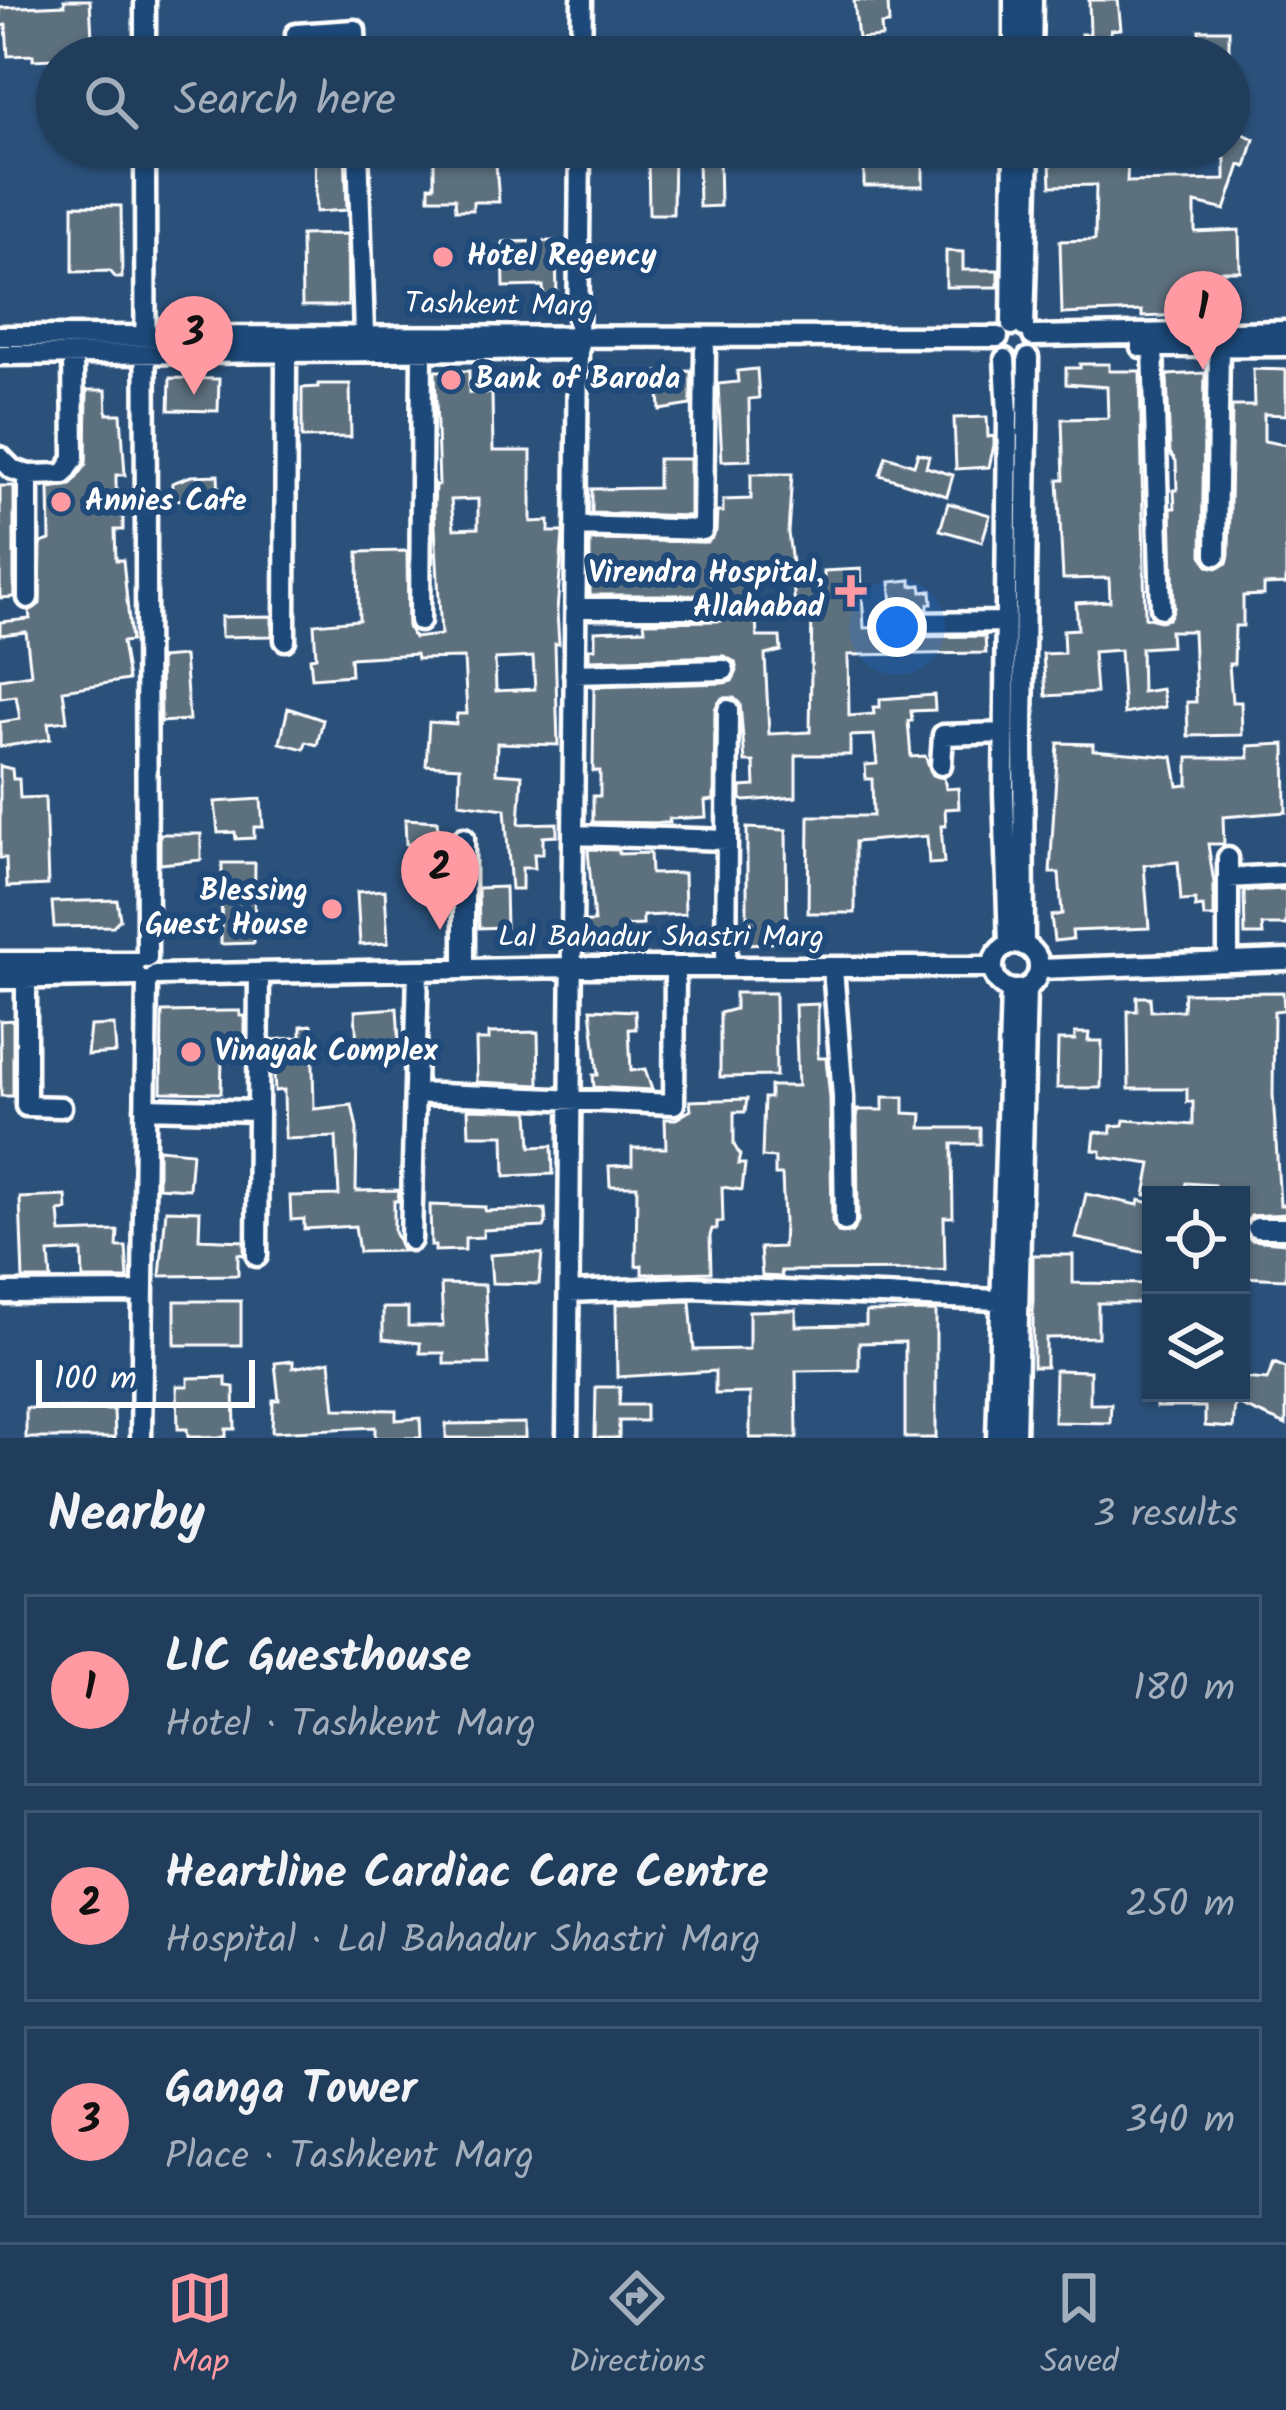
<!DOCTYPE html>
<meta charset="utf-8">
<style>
body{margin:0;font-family:Kalam,sans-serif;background:#284462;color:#f1f3f6}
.controls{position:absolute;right:36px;bottom:36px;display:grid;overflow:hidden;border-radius:0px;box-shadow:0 3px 9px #0004}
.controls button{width:108px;height:108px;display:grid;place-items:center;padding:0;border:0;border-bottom:3px solid #3d5672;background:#203d5c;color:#f1f3f6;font:60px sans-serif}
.scale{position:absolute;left:36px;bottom:30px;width:219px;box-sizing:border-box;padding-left:12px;border:6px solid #fff;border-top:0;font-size:33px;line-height:42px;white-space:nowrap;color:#fff;-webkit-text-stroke:9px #1f4a7a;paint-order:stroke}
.you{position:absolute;left:897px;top:627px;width:42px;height:42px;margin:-30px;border:9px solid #fff;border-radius:50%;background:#1a73e8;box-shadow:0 0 0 18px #1a73e833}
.badge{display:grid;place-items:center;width:78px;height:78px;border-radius:50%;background:#ff9aa2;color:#111;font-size:39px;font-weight:700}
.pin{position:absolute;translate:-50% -99px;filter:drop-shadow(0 3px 6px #0008)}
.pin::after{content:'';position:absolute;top:63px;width:42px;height:36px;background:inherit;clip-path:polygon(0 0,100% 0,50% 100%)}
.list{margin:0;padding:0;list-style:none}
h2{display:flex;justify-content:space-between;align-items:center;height:156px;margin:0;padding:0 48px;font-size:51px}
h2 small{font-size:39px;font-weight:400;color:#a2aebb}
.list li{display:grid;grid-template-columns:78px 1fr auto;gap:36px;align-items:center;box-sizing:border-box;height:192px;margin:0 24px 24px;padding:0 24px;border:3px solid #3d5672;border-radius:0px}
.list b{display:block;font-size:45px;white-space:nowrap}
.list p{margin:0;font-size:39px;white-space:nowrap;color:#a2aebb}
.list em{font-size:39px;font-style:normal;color:#a2aebb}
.icon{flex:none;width:66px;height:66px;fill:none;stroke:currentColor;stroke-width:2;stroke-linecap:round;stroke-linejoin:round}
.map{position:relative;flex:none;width:1286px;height:1438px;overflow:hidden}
.search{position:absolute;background:#203d5c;box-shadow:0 3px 9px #0004;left:36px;right:36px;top:36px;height:132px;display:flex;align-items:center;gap:30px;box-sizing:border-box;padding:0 42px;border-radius:66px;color:#a2aebb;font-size:45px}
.sheet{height:804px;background:#203d5c}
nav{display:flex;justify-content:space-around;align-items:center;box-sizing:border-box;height:168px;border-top:3px solid #3d5672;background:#203d5c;font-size:33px;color:#a2aebb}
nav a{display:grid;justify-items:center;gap:6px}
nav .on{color:#ff9aa2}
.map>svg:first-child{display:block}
</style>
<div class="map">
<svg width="1286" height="1438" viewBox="0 0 1286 1438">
<rect width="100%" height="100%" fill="#2b517b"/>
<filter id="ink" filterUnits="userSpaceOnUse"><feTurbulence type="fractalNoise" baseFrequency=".00833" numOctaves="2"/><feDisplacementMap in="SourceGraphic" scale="24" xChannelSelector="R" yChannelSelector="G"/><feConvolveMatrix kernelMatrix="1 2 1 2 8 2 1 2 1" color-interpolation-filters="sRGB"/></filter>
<g filter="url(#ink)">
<!-- building -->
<path fill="#5d6f7e" stroke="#fff" stroke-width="3" fill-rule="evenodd" d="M64,0H90L93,57L33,60V55L8,56L6,25L0,26V8L65,5Z
M854,0L888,2L889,24L881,25L882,37L858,39Z
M1089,0H1118L1121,29L1111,30V49H1081V34H1090Z
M1199,30H1229V57L1199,56Z
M1229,127L1254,139L1246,167L1240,165L1225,210L1195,203V232L1239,230L1240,271H1219L1220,304L1180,305L1181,315L1142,317V311L1062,314L1060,241L1095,240L1096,185L1051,186L1050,163L1099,162V151L1139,148V159H1128L1127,182L1225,180V159L1197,147H1229Z
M315,147H345L347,210L316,212Z
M663,147H674L673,214H649L648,153L663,152Z
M864,148H923V186H864Z
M495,152L499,202H473V210H456L455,198H429V186H434V153Z
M719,156L720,206L699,207L698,157Z
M73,205L121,206L122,278H116L110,271L73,272Z
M347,234L348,306H302L301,235Z
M556,241L557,300H544L543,286L504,287L503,242Z
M946,251L963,252V270H998V287H946Z
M1080,364H1109V371H1140L1145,617L1160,621L1169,619L1174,608L1171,508H1175L1174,490H1177L1176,461L1170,453L1167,375L1205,373L1202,555L1208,566L1217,568L1227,563L1229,555L1232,406H1254L1253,369L1286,370V415L1264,414V441L1286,445V584L1264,585V595L1243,596V626H1235L1234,664H1229L1232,702H1241L1242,735L1188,736L1187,702H1196L1193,631H1170L1171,646L1141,648L1142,692L1162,689L1165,707L1124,714L1120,650L1093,652L1096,693L1046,696L1043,654L1064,653L1063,630L1078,629L1076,603L1110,601L1109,578L1063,579L1058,480H1064L1062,419L1108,418L1107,387L1066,384V368H1080Z
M757,369L759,398L749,399L750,460L722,461L718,384L738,382L737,371Z
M435,371H469V393H492L493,451H531V522L549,521V532H563L557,612L559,644H555L558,745L497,743L496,773L522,775L519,824L557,823V836L543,837V854H534L535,868H522V889H511L505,809L459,803L460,767L426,765L429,722L456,724L457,714H467L464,658L417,659L416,654L350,658L351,675L312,678L310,658L316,657L314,624L359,620L358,552L407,551L408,627L414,638L441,635L434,508L435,485H439ZM478,499V528L454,529L451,500ZM533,657L535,689L496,691L495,659Z
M691,371V405L660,410L658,372Z
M170,378L219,379L218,411L169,410Z
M318,384H350L351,437L302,438V388L318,387Z
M87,390H106L107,414H121L125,475H116V513H123V530H115L116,560H123L131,641L122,642L128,680L63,690L67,721L48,723L50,739L0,747V722L20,719L16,696L0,698V679L31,674L26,632L0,635V622L30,619L29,611L40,604L41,543L50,540L49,488L71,485L86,465Z
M987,417L988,437L994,436V445L989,467L956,469L954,418Z
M918,453L929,456L926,467L953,475L947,496L880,475L886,456L914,465Z
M658,459H690V516L592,513V489L658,488Z
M751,474H792L788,533L793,571L765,572V577L752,578L753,590L744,591L746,616H756L757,637H780L781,651L765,655L769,734L810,732L812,607L795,609L793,581L824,579V571L861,569L864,628L891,627L904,637L985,636L986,653L848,655L849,716L874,714L873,707H880V699L934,695L935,710L911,711L912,721H908L911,757L925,756L933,775L944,778L946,789L958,788L959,808L945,809L946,826H941L944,863L929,864L927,836L855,842V913H808L809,816H873L872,779H866L865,765L877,764L874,735L850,736V755H796V797L745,801L741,799V787L755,786L754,762H745L740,704L734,698H722L715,709L714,800L705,801L706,817L669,819L670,823L593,822V796H600V771H593L594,687L724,683L732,681L737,671L735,662L724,656L589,660V649L595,648V631L645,629L644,622L721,621L733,609L731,600L720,595H590V540L708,542L716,531L717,512H723V500L751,499Z
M218,475L219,498L172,500V483L191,476Z
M0,486H14V597L0,598Z
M948,503L990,515L982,542L940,530Z
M911,580V586L921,585L922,592L931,591L932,604H928V609L903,610L893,615L890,582Z
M272,616V636L221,637V617Z
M184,656L189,720L161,722L160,658Z
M288,708L323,720L317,745L306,742L304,749L280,743Z
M1058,743L1093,744V750L1173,757L1178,786L1188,785V758H1249L1248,746L1285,744L1286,812L1223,817L1224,844H1208L1214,883V917H1204L1203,907L1195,908V900L1181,901L1178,862L1144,865L1149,928L1072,931L1073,939L1054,941L1051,916L1062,914L1059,873H1050Z
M0,766L12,769L13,779H19L20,798L45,797L48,885L7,887L6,858H0Z
M261,799L263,827H254V838L236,839L235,832L218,833L215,802Z
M405,819L437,821L440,846L406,844Z
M747,828L786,830L787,942L747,944Z
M160,834H201V860L160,864Z
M588,849L619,850V854L650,853L651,874L684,873L685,914L643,916V925L618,926L614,941L586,942V922H594Z
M222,863H255L254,943L221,944Z
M505,887L506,927L479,928L478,888Z
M1286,889V925H1262L1263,935H1245L1244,891Z
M385,890L388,943L360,945L357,892Z
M117,900L120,919L113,926L54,927L52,902Z
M1283,992L1284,1010L1274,1011L1273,1094L1280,1205H1286V1214L1251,1216L1244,1229L1251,1240L1286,1243V1279L1241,1277V1195H1219L1214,1185L1186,1183L1183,1195H1145L1151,1164L1101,1157V1151L1093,1150L1095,1132L1111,1133V1126L1123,1125L1124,1120L1193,1125V1102H1187V1089H1129L1128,1011H1137V997H1150L1151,1011L1183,1010L1184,993Z
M735,993H775L776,1076L720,1077V1013L735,1009Z
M818,1004V1058H826L830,1098L832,1221L838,1232L851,1233L858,1222L857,1110H883V1097H904V1113L922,1114L921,1128H980V1144H952L953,1217H944L945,1270L781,1271L782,1277L762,1276L760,1248L783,1247L784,1222L782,1175H775V1158L762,1157L764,1098H770V1086H798L795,1005Z
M397,1008L399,1041L357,1044L355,1011Z
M591,1009L635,1011L636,1029H629L631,1071L645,1069L652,1090L594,1087L593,1075H598Z
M229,1011H240V1016H245V1060L222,1061L221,1093L161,1092L162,1012Z
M13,1020V1096H1L0,1021Z
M114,1025L116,1053L87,1055L90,1026Z
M312,1025L314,1109L352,1105L357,1129L356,1191L399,1190L398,1201H394V1232L403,1251L359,1252L355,1226L304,1229V1219L291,1220L290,1196L339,1195L336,1137L285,1139L284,1090L275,1091L272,1040L301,1037V1026Z
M538,1032L539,1085L477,1082L476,1040H489V1033Z
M1075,1033H1089L1088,1041H1102L1101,1088H1057L1058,1040H1075Z
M747,1099L745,1112H734V1145L740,1155L738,1164H745L742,1190L722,1187L723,1222H717V1229H712L710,1236L711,1272L642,1274V1265L636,1266L637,1186H610L609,1166L632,1165V1148H666L665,1119H676L691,1110L690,1101Z
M468,1109L529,1111L531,1147L552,1146L553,1174L505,1176L504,1135H469Z
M158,1149L192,1152L189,1189L158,1187Z
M1086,1194L1138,1205L1139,1200L1151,1203V1254L1076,1238Z
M66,1196L67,1210L59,1211L61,1233L118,1231L117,1247H126L128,1279H83L82,1251L49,1253L51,1279H23L20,1198Z
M430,1205L485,1207V1211L545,1209L546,1223L544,1227L483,1230V1237L465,1238V1250L435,1251V1246H431Z
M166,1210L200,1211L199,1239L244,1241V1255L238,1254V1275L160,1276Z
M519,1253L542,1254L539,1284L492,1283L490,1255Z
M1033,1255H1073V1283L1151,1284V1303H1098V1337L1046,1338V1367H1033Z
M441,1284L485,1285L489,1364H444V1353H420V1343L383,1339V1308H408V1326H443Z
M175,1301H241V1345H175Z
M690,1301L694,1350L749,1349V1311L796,1310V1326L866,1325V1312L936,1311V1438H905V1342L859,1343V1370L796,1371L797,1438H750V1393L715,1394V1371L617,1377L616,1304Z
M293,1361V1368L330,1361L335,1409L396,1410V1420L420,1418L421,1438H375V1427L272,1432L273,1400H279L275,1363Z
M1274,1363L1286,1368V1425L1235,1403L1233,1428L1205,1426V1407H1156V1393H1241V1378L1267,1380Z
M1055,1370L1090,1371V1404H1111L1110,1423L1054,1422Z
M226,1377V1386L234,1387L235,1429H226V1437H188L187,1429H178L177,1386H188V1378Z
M596,1387H620L619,1405H646V1421H619V1438H595Z
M26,1408L114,1410L115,1438H26Z
M525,1423V1438H446V1424Z"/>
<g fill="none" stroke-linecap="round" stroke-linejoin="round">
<defs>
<path id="minor" d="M1014,0V57
M296,34L355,30L356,57
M145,57V0
M581,57L582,0
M1031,57L1032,0
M145,147L147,958
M358,147L364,334
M1012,325L1014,147
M1024,327L1029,147
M0,336L998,337
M1033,336L1286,331
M1153,346L1161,608
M1141,347L1286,346
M0,355L579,349
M1005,359L1008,414L1004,793L1009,944
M0,457L12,469L28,475
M576,526L703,530L705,349
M1216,555L1219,346
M28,598V475L64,474L74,459L73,355
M576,608H720
M420,621L422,350
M904,623L1005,622
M285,640L286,354
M574,674L724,670
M941,765L943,735L1004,733
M574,835L727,840
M464,838V969
M1228,878L1286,875
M993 967a23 23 0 1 1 46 0a23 23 0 1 1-46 0Z
M1024,945L1023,731L1028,358
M0,962H137
M1228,962V858
M726,967L728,710
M833,968L843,1097L845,1221
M1040,969L1286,960
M156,975L573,967H992
M26,978V1106L61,1107
M0,979L137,976
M415,1093L674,1104L675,969
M145,1108L258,1111
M1257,1228H1286
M411,1240L418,970
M257,1256L259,973
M569,1292L692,1287L999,1300
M0,1293L143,1292
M141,1438L147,980
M567,1438L580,147
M997,1438L1011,990
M1015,1438L1026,988"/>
</defs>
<!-- minor casing -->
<use href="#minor" stroke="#fff" stroke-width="27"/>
<!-- minor -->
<use href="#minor" stroke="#1f4a7a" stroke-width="18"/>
</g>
</g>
<!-- markers -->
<g fill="#ff9aa2" stroke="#1f4a7a" stroke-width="4.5">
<circle cx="443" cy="257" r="12"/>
<circle cx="451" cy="380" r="12"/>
<circle cx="61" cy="502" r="12"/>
<path d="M845 573h12v12h12v12h-12v12h-12v-12h-12v-12h12z"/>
<circle cx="332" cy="909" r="12"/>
<circle cx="191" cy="1052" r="12"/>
</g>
<g text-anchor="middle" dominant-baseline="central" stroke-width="12" stroke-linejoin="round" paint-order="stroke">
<!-- poi labels -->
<g font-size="30" font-weight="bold" fill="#fff" stroke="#1f4a7a" text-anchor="start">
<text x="467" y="257">Hotel Regency</text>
<text x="475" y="380">Bank of Baroda</text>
<text x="85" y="502">Annies Cafe</text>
<text x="824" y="574" text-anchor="end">Virendra Hospital,<tspan x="824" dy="34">Allahabad</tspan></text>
<text x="308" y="892" text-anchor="end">Blessing<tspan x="308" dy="34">Guest House</tspan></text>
<text x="215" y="1052">Vinayak Complex</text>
</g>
<!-- street labels -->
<g font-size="30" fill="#fff" stroke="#1f4a7a">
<text transform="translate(499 306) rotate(1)">Tashkent Marg</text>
<text x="661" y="938">Lal Bahadur Shastri Marg</text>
</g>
</g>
</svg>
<div class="controls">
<button><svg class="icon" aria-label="locate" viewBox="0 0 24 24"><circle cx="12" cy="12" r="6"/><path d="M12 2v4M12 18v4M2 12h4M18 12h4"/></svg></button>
<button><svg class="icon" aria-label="layers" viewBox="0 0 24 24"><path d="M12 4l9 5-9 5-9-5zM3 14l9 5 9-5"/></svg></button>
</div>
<div class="scale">100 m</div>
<div class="you"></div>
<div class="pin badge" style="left:1203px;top:370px">1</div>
<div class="pin badge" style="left:440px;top:930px">2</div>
<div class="pin badge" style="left:194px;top:395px">3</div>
<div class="search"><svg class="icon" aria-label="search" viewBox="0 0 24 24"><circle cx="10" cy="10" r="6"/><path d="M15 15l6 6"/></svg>Search here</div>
</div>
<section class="sheet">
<h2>Nearby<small>3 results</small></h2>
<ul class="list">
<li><span class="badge">1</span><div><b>LIC Guesthouse</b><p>Hotel · Tashkent Marg</p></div><em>180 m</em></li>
<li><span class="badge">2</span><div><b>Heartline Cardiac Care Centre</b><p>Hospital · Lal Bahadur Shastri Marg</p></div><em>250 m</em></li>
<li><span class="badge">3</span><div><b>Ganga Tower</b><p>Place · Tashkent Marg</p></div><em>340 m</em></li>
</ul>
</section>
<nav>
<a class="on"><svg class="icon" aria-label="map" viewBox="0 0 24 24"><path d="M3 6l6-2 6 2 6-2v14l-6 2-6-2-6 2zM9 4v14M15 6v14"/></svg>Map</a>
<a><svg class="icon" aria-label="directions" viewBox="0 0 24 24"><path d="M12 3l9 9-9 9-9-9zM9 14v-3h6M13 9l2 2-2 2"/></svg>Directions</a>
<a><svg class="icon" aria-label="saved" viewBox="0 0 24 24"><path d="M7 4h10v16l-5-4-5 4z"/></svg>Saved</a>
</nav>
